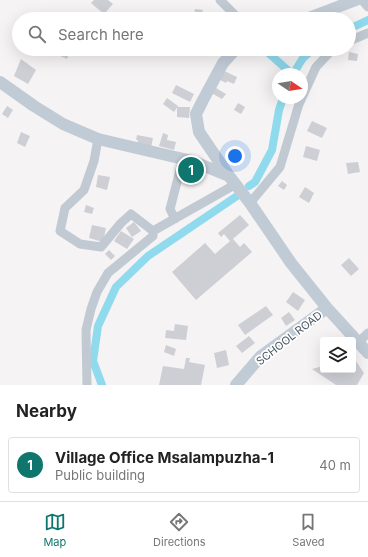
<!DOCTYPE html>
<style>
body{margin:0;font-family:Inter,sans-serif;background:#f2f2f2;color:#222}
.controls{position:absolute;right:12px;bottom:12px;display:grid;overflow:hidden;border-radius:4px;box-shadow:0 4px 16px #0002}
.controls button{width:36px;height:36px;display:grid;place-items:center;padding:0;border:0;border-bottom:1px solid #e0e0e0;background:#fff;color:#222;font:20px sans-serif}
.compass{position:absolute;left:272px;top:68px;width:36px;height:36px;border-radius:50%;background:#fff;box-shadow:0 4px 16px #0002;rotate:102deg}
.you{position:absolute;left:235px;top:156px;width:14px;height:14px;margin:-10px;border:3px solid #fff;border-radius:50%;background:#1a73e8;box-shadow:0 0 0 6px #1a73e833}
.badge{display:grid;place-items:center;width:26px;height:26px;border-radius:50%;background:#0f766e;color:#fff;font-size:13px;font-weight:700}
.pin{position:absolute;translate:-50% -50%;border:2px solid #fff;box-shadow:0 1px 4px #0006}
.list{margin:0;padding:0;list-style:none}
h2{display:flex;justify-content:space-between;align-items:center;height:52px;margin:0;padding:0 16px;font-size:17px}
h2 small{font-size:13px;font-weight:400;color:#767676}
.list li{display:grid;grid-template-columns:26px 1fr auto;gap:12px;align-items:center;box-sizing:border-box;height:56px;margin:0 8px 8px;padding:0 8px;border:1px solid #e0e0e0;border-radius:4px}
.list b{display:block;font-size:15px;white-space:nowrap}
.list p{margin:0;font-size:13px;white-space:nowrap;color:#767676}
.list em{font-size:13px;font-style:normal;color:#767676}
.icon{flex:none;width:22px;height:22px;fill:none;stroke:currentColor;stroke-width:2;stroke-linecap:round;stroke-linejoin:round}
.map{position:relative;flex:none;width:368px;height:385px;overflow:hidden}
.search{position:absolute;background:#fff;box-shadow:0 4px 16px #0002;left:12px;right:12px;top:12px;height:44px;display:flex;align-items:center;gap:10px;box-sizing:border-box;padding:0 14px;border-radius:22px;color:#767676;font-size:15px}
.sheet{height:116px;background:#fff}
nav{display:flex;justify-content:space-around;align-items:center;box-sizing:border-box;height:56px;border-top:1px solid #e0e0e0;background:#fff;font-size:11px;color:#767676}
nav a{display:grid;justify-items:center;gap:2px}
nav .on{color:#0f766e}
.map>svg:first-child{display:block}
</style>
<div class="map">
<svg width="368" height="385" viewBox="0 0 368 385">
<rect width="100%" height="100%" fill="#f5f3f3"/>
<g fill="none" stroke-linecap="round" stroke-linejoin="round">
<!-- canal -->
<path stroke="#90daee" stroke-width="8" d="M349,29L368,20
M264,49L292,74
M293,74L303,58L313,49
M249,186L255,182L272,150L279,110L283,98
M102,385L93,361L98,326L116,287L148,256L237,196"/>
</g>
<!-- building -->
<path fill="#cdcfd5" d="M94,0H108L113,4L104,14L91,3Z
M195,9L203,10L201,16L194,15Z
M59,49H67L70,51L67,59L56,54Z
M349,52L358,54L357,61L348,60Z
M21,59L36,70L28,84L14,76Z
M220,69L237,77L234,84L227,81L226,83L216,78Z
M176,85L194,94L190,102L172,93Z
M211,85L226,94L222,99L213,94Z
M167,98L178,106L174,112L163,104Z
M238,103L245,107L241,114L234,110Z
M7,106L13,110L8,118L2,114Z
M177,107H190L189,118L177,117Z
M312,121L327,128L322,138L307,131Z
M21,132L30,136L25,147L17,143Z
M163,133L168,135L167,140L176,142L174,150L159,146Z
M137,135L153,138L151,148L137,145L138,140H136Z
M306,146L320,150L317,161L303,157Z
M358,162L360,172L348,174L346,163Z
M98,175L110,177L107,190L96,187Z
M282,181L287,185L284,190L278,186Z
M305,187L314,193L309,203L299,197Z
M86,205L94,208L92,214L84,212Z
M240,215L249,225L233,239L240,247L244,243L252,252L196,300L172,272L205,243L215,254L230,241L224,234L221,237L218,233Z
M134,222L141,231L132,237L126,228Z
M92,225L106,228L103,242L89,238Z
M121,231L134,239L127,249L114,241Z
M109,250L115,256L111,260L105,254Z
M349,258L359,269L351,276L341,265Z
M293,292L305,300L298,311L286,302Z
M266,306L273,315L245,335L238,325Z
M289,312L295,320L286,326L281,318Z
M175,324L188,326L186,340L165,338L166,330L174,331Z
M249,336L255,343L242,353L236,346Z
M166,345L176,349L174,356L164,352Z
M226,350L229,365L217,368L214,353Z
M353,357L364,373L357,385H336L312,369L323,366V370H353Z
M186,358H190L189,362L205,365L201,385H159L163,366L184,369Z"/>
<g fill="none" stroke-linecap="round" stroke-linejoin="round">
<!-- street -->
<path stroke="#c1cad2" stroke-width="9" d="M220,0L239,19
M362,0L368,7
M349,41L368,33
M98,139L94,161L84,190L65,208L60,231L80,244L101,247L121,223L131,214L153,231L236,184
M250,203L280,167L299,104L316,67L333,49
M175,219L170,209L183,159
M358,343L368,333
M87,385L86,330L91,309L97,292L108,273L153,236V231"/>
<!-- secondary -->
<path stroke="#c1cbd6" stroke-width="12" d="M306,19L356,0
M236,49L223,63L203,100L196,114L199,132L229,176L250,203L291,263L327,308L368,353
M0,82L34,106L63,124L98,139L192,161L229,176
M236,385L261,356L327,308"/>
</g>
<g text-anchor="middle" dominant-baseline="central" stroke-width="3.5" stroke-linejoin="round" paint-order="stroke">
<!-- street labels -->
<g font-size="11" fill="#4a5661" stroke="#fff">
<text transform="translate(289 338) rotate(-38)">SCHOOL ROAD</text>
</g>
</g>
</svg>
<div class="controls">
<button><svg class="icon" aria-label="layers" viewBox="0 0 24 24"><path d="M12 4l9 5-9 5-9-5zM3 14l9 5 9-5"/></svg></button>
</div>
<svg class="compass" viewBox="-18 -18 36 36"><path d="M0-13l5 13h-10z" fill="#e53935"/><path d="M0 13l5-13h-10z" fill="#767676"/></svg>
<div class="you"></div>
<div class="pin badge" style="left:191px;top:170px">1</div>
<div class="search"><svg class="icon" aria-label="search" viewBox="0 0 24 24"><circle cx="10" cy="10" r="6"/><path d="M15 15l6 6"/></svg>Search here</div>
</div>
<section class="sheet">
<h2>Nearby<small></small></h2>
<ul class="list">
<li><span class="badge">1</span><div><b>Village Office Msalampuzha-1</b><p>Public building</p></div><em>40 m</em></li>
</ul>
</section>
<nav>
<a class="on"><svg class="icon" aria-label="map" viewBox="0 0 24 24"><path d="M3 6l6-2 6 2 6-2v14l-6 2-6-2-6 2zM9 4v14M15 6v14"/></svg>Map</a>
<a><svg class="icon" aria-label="directions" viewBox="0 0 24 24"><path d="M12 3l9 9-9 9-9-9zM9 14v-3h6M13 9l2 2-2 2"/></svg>Directions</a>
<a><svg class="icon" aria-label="saved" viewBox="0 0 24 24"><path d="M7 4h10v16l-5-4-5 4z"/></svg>Saved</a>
</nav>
